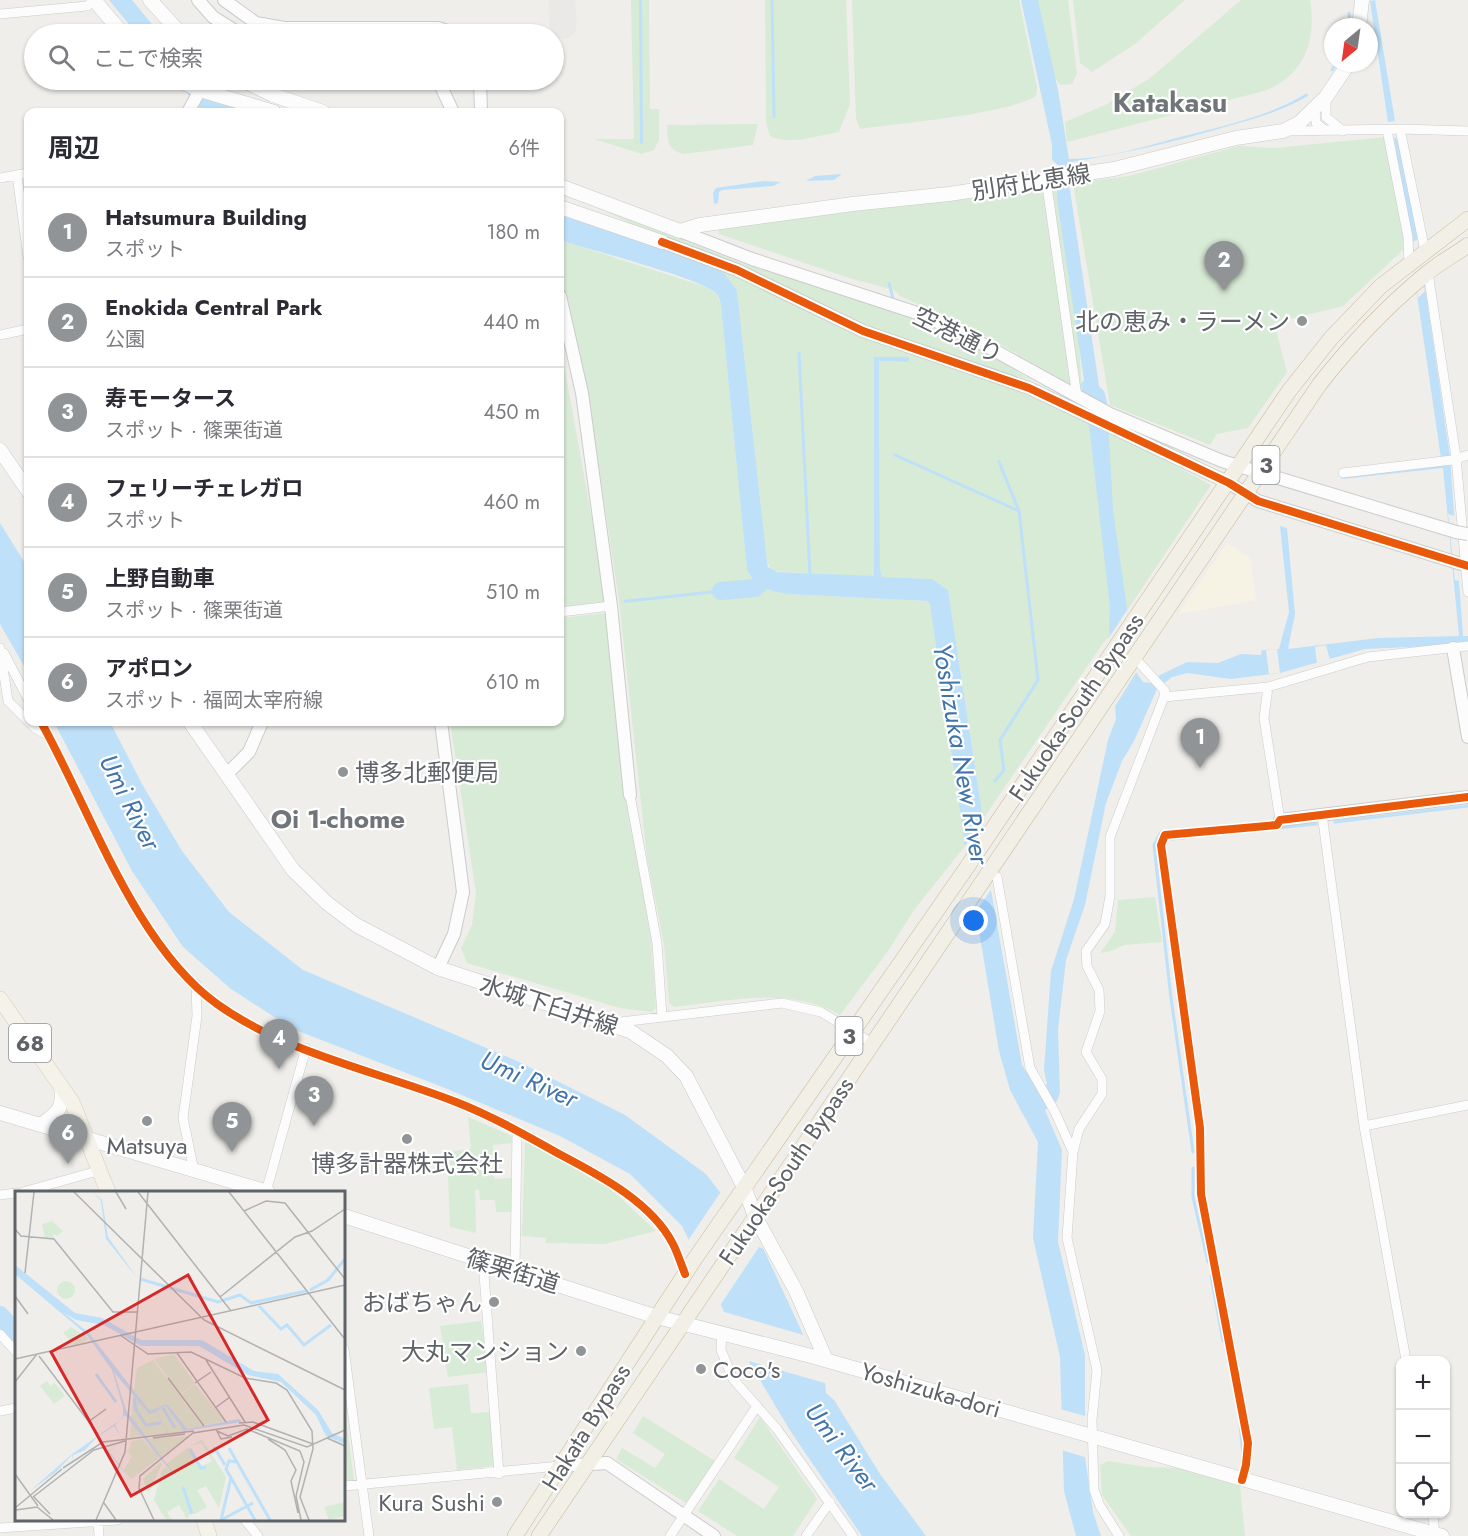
<!DOCTYPE html>
<html lang="ja">
<meta charset="utf-8">
<style>
body{margin:0;font-family:Jost,"Noto Sans JP",sans-serif;background:#f2f2f3;color:#2b2b33}
.controls{position:absolute;right:18px;bottom:18px;display:grid;overflow:hidden;border-radius:12px;box-shadow:0 2px 4px #0004}
.controls button{width:54px;height:54px;display:grid;place-items:center;padding:0;border:0;border-bottom:2px solid #e1e1e2;background:#fff;color:#2b2b33;font:30px sans-serif}
.compass{position:absolute;left:1324px;top:18px;width:54px;height:54px;border-radius:50%;background:#fff;box-shadow:0 2px 4px #0004;rotate:209deg}
.you{position:absolute;left:974px;top:921px;width:21px;height:21px;margin:-15px;border:4px solid #fff;border-radius:50%;background:#1a73e8;box-shadow:0 0 0 9px #1a73e833}
.badge{display:grid;place-items:center;width:39px;height:39px;border-radius:50%;background:#919496;color:#fff;font-size:20px;font-weight:700}
.pin{position:absolute;translate:-50% -50px;filter:drop-shadow(0 2px 3px #0008)}
.pin::after{content:'';position:absolute;top:32px;width:21px;height:18px;background:inherit;clip-path:polygon(0 0,100% 0,50% 100%)}
.list{margin:0;padding:0;list-style:none}
h2{display:flex;justify-content:space-between;align-items:center;height:78px;margin:0;padding:0 24px;font-size:26px}
h2 small{font-size:20px;font-weight:400;color:#7c7c81}
.list li{display:grid;grid-template-columns:39px 1fr auto;gap:18px;align-items:center;box-sizing:border-box;height:90px;padding:0 24px;border-top:2px solid #e1e1e2}
.list b{display:block;font-size:22px;white-space:nowrap}
.list p{margin:0;font-size:20px;white-space:nowrap;color:#7c7c81}
.list em{font-size:20px;font-style:normal;color:#7c7c81}
.icon{flex:none;width:33px;height:33px;fill:none;stroke:currentColor;stroke-width:2;stroke-linecap:round;stroke-linejoin:round}
.map{position:relative;flex:none;width:1468px;height:1536px;overflow:hidden}
.search{position:absolute;background:#fff;box-shadow:0 2px 4px #0004;left:24px;top:24px;width:540px;height:66px;display:flex;align-items:center;gap:15px;box-sizing:border-box;padding:0 21px;border-radius:33px;color:#7c7c81;font-size:22px}
.panel{position:absolute;background:#fff;box-shadow:0 2px 4px #0004;left:24px;top:108px;width:540px;height:618px;border-radius:12px}
.map>svg:first-child{display:block}
</style>
<div class="map">
<svg width="1468" height="1536" viewBox="0 0 1468 1536">
<rect width="100%" height="100%" fill="#efeeea"/>
<!-- commercial -->
<path fill="#f7f3e4" d="M1227,543L1250,558L1256,600L1178,614Z"/>
<!-- green -->
<path fill="#d8ebd6" d="M631,0H649L650,109H659V140L654,150L642,154L594,139H634Z
M765,0H846L850,104L839,132C819,135 789,146 770,136L766,123Z
M852,0H1019L1037,87L1036,96C1008,114 899,123 860,129L856,118Z
M1038,0H1068L1077,73L1072,84L1060,85L1053,75Z
M1073,0H1185L1135,44L1092,72L1080,63Z
M1241,0H1310C1317,40 1304,76 1264,91L1067,142L1065,122L1107,104L1149,79Z
M758,124L753,145L684,154C667,150 668,141 667,125Z
M1386,137L1406,247L1343,306L1274,323L1287,372L1248,428L1217,434L1210,445L1110,405L1073,183L1129,176L1239,146L1274,148Z
M1069,185L1082,391L973,329L900,296L894,290L849,278L719,234L718,227Z
M608,210L744,264L921,321L967,343L1032,380L995,371L865,325L747,268L644,230L607,212Z
M560,240L709,288L717,294L721,306L747,570C755,586 769,591 786,594L928,601L930,605L965,846L914,910L888,951L840,1015C790,986 729,1001 674,1007L669,1003L664,944L647,858L619,601L593,427L566,312Z
M711,265L861,337L1049,402L1126,439L1211,485L1110,636L1103,643L983,819L948,590L932,579L882,577L880,569L879,361L908,362L904,357H874V577L772,571L767,561L737,291Z
M560,343L607,602L560,607Z
M607,613L630,815L651,939L656,1008L652,1012L620,1008L467,963L461,948L472,925L476,893L450,722H560V618Z
M1155,897L1162,942L1124,945L1112,951L1100,953L1115,932L1118,900Z
M468,1117L512,1136V1143L493,1145L494,1179L513,1178L512,1212H496L495,1200H480L479,1190H475L476,1233L450,1227L447,1152L471,1149Z
M525,1140L613,1191L656,1231L605,1244L546,1243V1238L522,1236Z
M481,1321L489,1372L448,1377L440,1326Z
M468,1384L471,1413L491,1412L495,1466L457,1470L452,1427L434,1429L429,1388Z
M344,1403L354,1480L344,1481Z
M643,1416L715,1461L686,1503L616,1459L622,1448L655,1468L665,1454L633,1433Z
M760,1417L817,1499L793,1536H737L698,1511L719,1479L764,1509L779,1487L734,1458Z
M1108,1461L1147,1467L1179,1468L1240,1486L1245,1536H1131L1102,1495L1100,1465Z"/>
<!-- water -->
<path fill="#bfe0f9" d="M109,0H132L160,34H137Z
M639,0H642L643,144L640,143Z
M1021,0H1038L1058,90L1069,159C1104,159 1139,148 1173,139C1218,127 1267,118 1307,93L1308,96C1282,111 1254,119 1225,127C1174,142 1123,154 1071,162L1067,166L1065,182L1070,190L1099,386L1104,391L1107,402L1113,510L1136,672L1143,682L1151,683L1160,675L1187,662L1218,663L1241,654L1261,655L1262,650L1279,649L1289,612L1280,526L1287,528L1295,614L1288,649L1378,638L1459,636L1443,468L1342,479L1341,476L1441,458L1394,138H1398L1418,239L1450,457L1463,636H1468V641L1453,645L1365,649L1280,673L1231,679L1187,673L1172,677L1157,689L1134,741L1122,761L1106,803L1085,905L1066,960L1058,1030L1060,1092L1057,1101L1045,1110L1062,1150L1058,1242L1085,1355V1457L1093,1512L1101,1536H1076L1064,1491L1060,1357L1033,1238L1038,1142L1010,1090L999,1051L965,846L930,605L928,601L786,594C768,591 756,587 747,570L721,306C720,301 719,296 716,293C701,278 586,249 560,240V215L698,260L724,273L737,291L767,561L768,567L777,572L874,576V357H909L908,362L879,361L880,569L882,577L932,579L948,590L983,819L991,890L1022,1065L1037,1089L1047,1084L1044,1070L1051,971L1074,899L1108,740L1116,719L1109,626L1110,608L1090,433L1081,384L1084,380L1057,199L1059,166L1052,160V145Z
M1375,0L1395,121L1388,122L1370,1Z
M221,102L244,112H199Z
M842,174L834,180L806,181L815,176Z
M764,181L781,182L773,186L722,190L719,192L718,203L714,204L713,193L716,188Z
M0,523L28,568V673L0,624Z
M744,587L745,590L624,603L623,600Z
M54,722H110L142,784L182,851L229,912L303,970L517,1061L625,1115L706,1174L764,1250L825,1382L826,1393L834,1400L880,1474L926,1536H862L791,1432L748,1360L682,1226L630,1174L560,1136L445,1088L293,1029L231,989L183,947L132,871Z"/>
<!-- pier -->
<path fill="#efeeea" d="M1418,239L1425,291L1418,298L1410,244Z
M1448,514L1455,516L1459,581L1455,580Z
M1127,610L1137,671L1114,708L1110,636Z
M1326,645L1330,660L1317,664L1315,647Z
M1277,649L1280,673L1269,674L1266,650Z
M983,819L991,890L976,911L965,846Z
M722,1190L763,1249L759,1247L719,1307L687,1242Z
M721,1311L807,1336L828,1384L745,1360Z
M1060,1409L1089,1417L1088,1458L1061,1450Z"/>
<g fill="none" stroke-linecap="round" stroke-linejoin="round">
<!-- stream -->
<path stroke="#bfe0f9" stroke-width="3" d="M772,0L774,117
M1349,13L1350,27
M1332,70L1337,63
M889,283L894,302
M799,353L810,576
M895,455L1019,511L1038,680L1000,740L1004,770L995,781
M999,462L1019,511
M740,590L760,585
M1335,822L1468,806
M1277,828L1316,824
M1161,832L1154,845L1171,998L1193,1152
M1171,839L1184,838
M1193,1168V1197L1208,1262
M1211,1276L1223,1341
M1240,1425L1243,1454"/>
<!-- river -->
<path stroke="#bfe0f9" stroke-width="18" d="M188,80L203,99L228,112
M721,591L755,588L765,579
M0,1315L16,1333"/>
<!-- taxiway -->
<path stroke="#eae9e7" stroke-width="27" d="M562,0L563,25"/>
<defs>
<path id="minor" d="M0,14L87,6L94,0
M1326,97V117L1343,131
M1315,109L1316,123L1326,131
M1400,129L1425,251
M1387,130L1408,237L1409,263
M1287,131L1400,129L1468,131
M17,175L28,257
M0,178L28,173
M1046,179L1077,397
M1428,273L1456,457L1468,592
M0,335L28,329
M1343,473L1452,460L1468,455
M560,612L611,606
M0,648L8,701L35,728L47,735
M4,653L28,699
M1164,697L1268,687L1368,657L1468,646
M41,722C90,809 134,944 217,1004C287,1054 377,1071 456,1102C492,1116 527,1136 561,1155C601,1176 652,1203 673,1244C678,1254 681,1264 685,1274
M630,795L657,943L662,1016
M1322,814L1364,1126L1406,1360
M997,877L1030,1068L1055,1112L1073,1152
M612,1023L782,1003L821,1012L872,1043
M1364,1126L1468,1105
M194,1171L183,1118L197,1016L196,984
M23,1192L101,1170
M266,1192L306,1048
M0,1195L16,1193
M483,1261L499,1474
M515,1270L517,1131
M722,1333L721,1350L733,1379L777,1429L853,1536
M0,1334L16,1352
M344,1349L369,1536
M0,1411L16,1408
M1242,1480L1246,1465L1248,1443L1201,1194L1200,1128L1161,845L1165,835L1277,825L1280,820L1264,718L1268,687
M344,1486L560,1466
M1433,1514L1435,1536
M98,1520L99,1536
M245,1520L258,1536
M0,1528L118,1520
M670,1536L757,1406
M806,1536L830,1502
M1119,1536L1100,1506L1094,1490L1092,1420L1097,1370L1067,1238L1073,1152L1079,1129L1102,1094V1079L1086,1052L1100,1011L1099,990L1087,966L1086,951L1105,924L1110,896V837L1164,697L1165,691L1134,657"/>
<path id="tertiary" d="M198,0L213,17L240,34
M224,0L256,23L284,28H438L456,34
M438,80L453,112
M480,80L481,112
M188,112L200,90L210,80
M680,231L752,259L923,315L970,337L1110,414L1222,461L1456,532
M662,242L737,270L863,331L1029,388L1229,483L1258,501L1468,566
M560,296L582,393L611,606L630,795
M1453,648L1468,737
M227,774L249,752L262,722
M1280,820L1468,797
M438,968L454,934L463,892L441,722
M560,1466L607,1463L714,1536"/>
<path id="secondary" d="M94,0L123,34
M150,0L181,34
M1359,27L1362,0
M177,80L200,90L274,112
M242,80L273,95L323,112
M560,186L680,231L700,225L853,204L949,194L1114,169L1236,138L1283,131L1299,123L1326,97L1349,63
M560,207L662,242
M0,450L28,491
M190,722L293,870L327,903L356,925L438,968L630,1031L667,1056L686,1076L744,1187L755,1216L796,1291L826,1360
M0,1113L268,1192
M41,1125C58,1112 64,1109 61,1086
M344,1216L657,1317L811,1356L1442,1536"/>
<path id="primary" d="M0,999L72,1102L108,1192
M204,1520L209,1536"/>
<path id="trunk" d="M515,1536L694,1260L965,870L1289,391L1332,337L1381,286L1468,219
M539,1536L1319,385C1351,344 1386,307 1426,274C1439,263 1454,255 1468,245"/>
</defs>
<!-- minor casing -->
<use href="#minor" stroke="#cbcccc" stroke-width="10"/>
<!-- tertiary casing -->
<use href="#tertiary" stroke="#cbcccc" stroke-width="14"/>
<!-- secondary casing -->
<use href="#secondary" stroke="#cacacb" stroke-width="15"/>
<!-- primary casing -->
<use href="#primary" stroke="#d7ceb8" stroke-width="16"/>
<!-- trunk casing -->
<use href="#trunk" stroke="#c8b996" stroke-width="16"/>
<!-- minor -->
<use href="#minor" stroke="#fdfcfc" stroke-width="9"/>
<!-- tertiary -->
<use href="#tertiary" stroke="#fdfcfc" stroke-width="12"/>
<!-- secondary -->
<use href="#secondary" stroke="#fdfcfc" stroke-width="14"/>
<!-- primary -->
<use href="#primary" stroke="#f4f2e9" stroke-width="15"/>
<!-- trunk -->
<use href="#trunk" stroke="#f2f0e6" stroke-width="15"/>
<defs>
<path id="tertiary-bridge" d="M1456,532L1468,534"/>
</defs>
<!-- tertiary-bridge casing -->
<use href="#tertiary-bridge" stroke="#cbcccc" stroke-width="14" stroke-linecap="butt"/>
<!-- tertiary-bridge -->
<use href="#tertiary-bridge" stroke="#fdfcfc" stroke-width="12"/>
<defs>
<path id="cycleway" d="M662,242L737,270L863,331L1029,388L1229,483L1258,501L1468,566
M41,722C90,809 134,944 217,1004C287,1054 377,1071 456,1102C492,1116 527,1136 561,1155C601,1176 652,1203 673,1244C678,1254 681,1264 685,1274
M1242,1480L1246,1465L1248,1443L1201,1194L1200,1128L1161,845L1165,835L1277,825L1280,820L1468,797"/>
</defs>
<!-- cycleway casing -->
<use href="#cycleway" stroke="#fff" stroke-width="11"/>
<!-- cycleway -->
<use href="#cycleway" stroke="#e8590c" stroke-width="8"/>
</g>
<!-- markers -->
<g fill="#919496" stroke="#fff" stroke-width="2">
<circle cx="1302" cy="321" r="6"/>
<circle cx="343" cy="772" r="6"/>
<circle cx="147" cy="1121" r="6"/>
<circle cx="407" cy="1139" r="6"/>
<circle cx="494" cy="1302" r="6"/>
<circle cx="581" cy="1351" r="6"/>
<circle cx="701" cy="1369" r="6"/>
<circle cx="497" cy="1502" r="6"/>
</g>
<g text-anchor="middle" dominant-baseline="central" stroke-width="4.5" stroke-linejoin="round" paint-order="stroke">
<!-- shield labels -->
<g fill="#fff" stroke="#8f9295" stroke-width="1.5">
<rect x="1252.5" y="446" width="27" height="38" rx="4.5"/>
<rect x="835.5" y="1017" width="27" height="38" rx="4.5"/>
<rect x="9" y="1024" width="42" height="38" rx="4.5"/>
</g>
<g font-size="22" font-weight="bold" fill="#5f6368">
<text x="1266" y="465">3</text>
<text x="849" y="1036">3</text>
<text x="30" y="1043">68</text>
</g>
<!-- street labels -->
<g font-size="24" fill="#5f6368" stroke="#fff">
<text transform="translate(1031 182) rotate(-9)">別府比恵線</text>
<text transform="translate(958 335) rotate(26)">空港通り</text>
<text transform="translate(1076 707) rotate(-56)">Fukuoka-South Bypass</text>
<text transform="translate(549 1005) rotate(18)">水城下臼井線</text>
<text transform="translate(786 1171) rotate(-56)">Fukuoka-South Bypass</text>
<text transform="translate(513 1271) rotate(17)">篠栗街道</text>
<text transform="translate(931 1390) rotate(16)">Yoshizuka-dori</text>
<text transform="translate(586 1427) rotate(-58)">Hakata Bypass</text>
</g>
<!-- poi labels -->
<g font-size="24" fill="#5f6368" stroke="#fff" text-anchor="end">
<text x="1290" y="321">北の恵み・ラーメン</text>
<text x="355" y="772" text-anchor="start">博多北郵便局</text>
<text x="147" y="1145" text-anchor="middle">Matsuya</text>
<text x="407" y="1163" text-anchor="middle">博多計器株式会社</text>
<text x="482" y="1302">おばちゃん</text>
<text x="569" y="1351">大丸マンション</text>
<text x="713" y="1369" text-anchor="start">Coco's</text>
<text x="485" y="1502">Kura Sushi</text>
</g>
<!-- water labels -->
<g font-size="26" font-style="italic" fill="#4174aa" stroke="#fff">
<text transform="translate(961 754) rotate(80)">Yoshizuka New River</text>
<text transform="translate(130 802) rotate(63)">Umi River</text>
<text transform="translate(529 1079) rotate(24)">Umi River</text>
<text transform="translate(842 1447) rotate(53)">Umi River</text>
</g>
<!-- neighbourhood labels -->
<g font-size="26" font-weight="bold" fill="#70757a" stroke="#fff">
<text x="338" y="819">Oi 1-chome</text>
</g>
<!-- quarter labels -->
<g font-size="27" font-weight="bold" fill="#70757a" stroke="#fff">
<text x="1170" y="102">Katakasu</text>
</g>
</g>
<!-- overview -->
<g transform="translate(15 1191)">
<rect width="330" height="330" fill="#efeeea"/>
<path d="M37,30L48,40L42,45L38,42L39,47H30L27,33ZM42 99a9 9 0 1 1 18 0a9 9 0 1 1-18 0ZM56,136L72,146L74,148L60,154L48,142ZM159,163L180,192L165,203L139,168ZM138,169L175,219L188,235L171,238L152,213L135,221L119,199L122,177ZM32,190L35,195L40,192L50,205L39,213L25,195ZM180,193L199,217L209,230L190,234L165,204ZM118,203L134,223L152,215L171,241L115,246ZM174,245L116,288L109,279L117,265L113,261L117,250L128,248L140,263L131,248ZM190,247L187,249L211,286L204,317L191,295L182,299L192,316L180,323L176,321L172,328L164,314L152,321L157,329H151L139,309L147,279L151,276L169,296L151,273L174,256L186,276L197,270L187,252L175,255ZM146,271L147,273L134,302L128,288ZM330,311V325L314,329L309,316Z" fill="#d8ebd6"/>
<path d="M78,1L87,9L93,46L123,88L91,48L86,10ZM0,74L60,122L87,127L126,149H187L239,180L263,183L303,219L317,242L330,248V253L311,245L301,224L266,191L233,184L184,155H126L89,134L61,129L49,122L74,142L135,220L152,213L172,238L224,228L227,231L169,240L151,215L141,220L153,241L150,242L152,240L141,221L134,223L99,181L111,219L169,296L110,224L100,234L106,246L99,235L84,245L93,260L103,254L94,260L115,288L93,261L83,245L70,259L61,263L58,264L57,269V264L41,281L15,300L56,264L108,227V216L97,179L72,144L0,83Z" fill="#bfe0f9"/>
<path fill="none" stroke="#bfe0f9" stroke-width="3" d="M125,88L203,111L225,104L236,112L291,100M295,99L313,89L330,68M244,115L266,138L272,134L289,154L316,134M81,183L101,211M119,207L121,219L131,234L146,232M148,217L160,237M199,256L210,274M214,257L255,329M175,258L186,277L191,276M221,271L214,270L211,278L240,329M168,296L177,323M206,329L216,287M206,329L238,312"/>
<path fill="none" stroke="#b1b2b2" stroke-width="1.5" d="M59,1L189,129L330,199M101,1L111,18M123,1L216,120M214,1L329,147M229,20L251,10L270,12L330,88M0,38L6,45L39,48L98,121H123M10,82L19,1M0,105L13,123M205,106L280,46L297,40L330,18M105,144L133,163L176,161L230,187L261,192L272,199L297,240L298,258L285,306L294,329M162,162L211,231M24,165L83,243M0,168L330,94M191,169L230,231M153,187L189,235M0,191L22,163M180,192L196,181M200,217L215,206M73,231L91,218M224,232L238,231L298,253M201,238L206,248L217,246M202,240L213,245L232,238L285,260L289,271L281,305L286,329M138,247L170,243M312,247L330,255M253,248L270,259L281,279L276,290L283,322M48,277L88,251L179,240M0,283L23,315M18,306L79,259L110,250M19,306L35,323M89,312L101,329M0,317L47,278M1,319L22,316L38,329M81,329L110,261L133,1M139,329L124,297L125,285L178,242L229,234L292,256L330,239"/>
<path fill="#d62828" fill-opacity="0.15" stroke="#d62828" stroke-width="3" d="M173,84L253,229L116,305L36,161Z"/>
<rect width="330" height="330" fill="none" stroke="#5f6368" stroke-width="3"/>
</g>
</svg>
<div class="controls">
<button>+</button>
<button>−</button>
<button><svg class="icon" aria-label="locate" viewBox="0 0 24 24"><circle cx="12" cy="12" r="6"/><path d="M12 2v4M12 18v4M2 12h4M18 12h4"/></svg></button>
</div>
<svg class="compass" viewBox="-18 -18 36 36"><path d="M0-13l5 13h-10z" fill="#e53935"/><path d="M0 13l5-13h-10z" fill="#7c7c81"/></svg>
<div class="you"></div>
<div class="pin badge" style="left:1200px;top:768px">1</div>
<div class="pin badge" style="left:1224px;top:291px">2</div>
<div class="pin badge" style="left:314px;top:1126px">3</div>
<div class="pin badge" style="left:279px;top:1069px">4</div>
<div class="pin badge" style="left:232px;top:1152px">5</div>
<div class="pin badge" style="left:68px;top:1164px">6</div>
<div class="search"><svg class="icon" aria-label="search" viewBox="0 0 24 24"><circle cx="10" cy="10" r="6"/><path d="M15 15l6 6"/></svg>ここで検索</div>
<section class="panel">
<h2>周辺<small>6件</small></h2>
<ul class="list">
<li><span class="badge">1</span><div><b>Hatsumura Building</b><p>スポット</p></div><em>180 m</em></li>
<li><span class="badge">2</span><div><b>Enokida Central Park</b><p>公園</p></div><em>440 m</em></li>
<li><span class="badge">3</span><div><b>寿モータース</b><p>スポット · 篠栗街道</p></div><em>450 m</em></li>
<li><span class="badge">4</span><div><b>フェリーチェレガロ</b><p>スポット</p></div><em>460 m</em></li>
<li><span class="badge">5</span><div><b>上野自動車</b><p>スポット · 篠栗街道</p></div><em>510 m</em></li>
<li><span class="badge">6</span><div><b>アポロン</b><p>スポット · 福岡太宰府線</p></div><em>610 m</em></li>
</ul>
</section>
</div>
